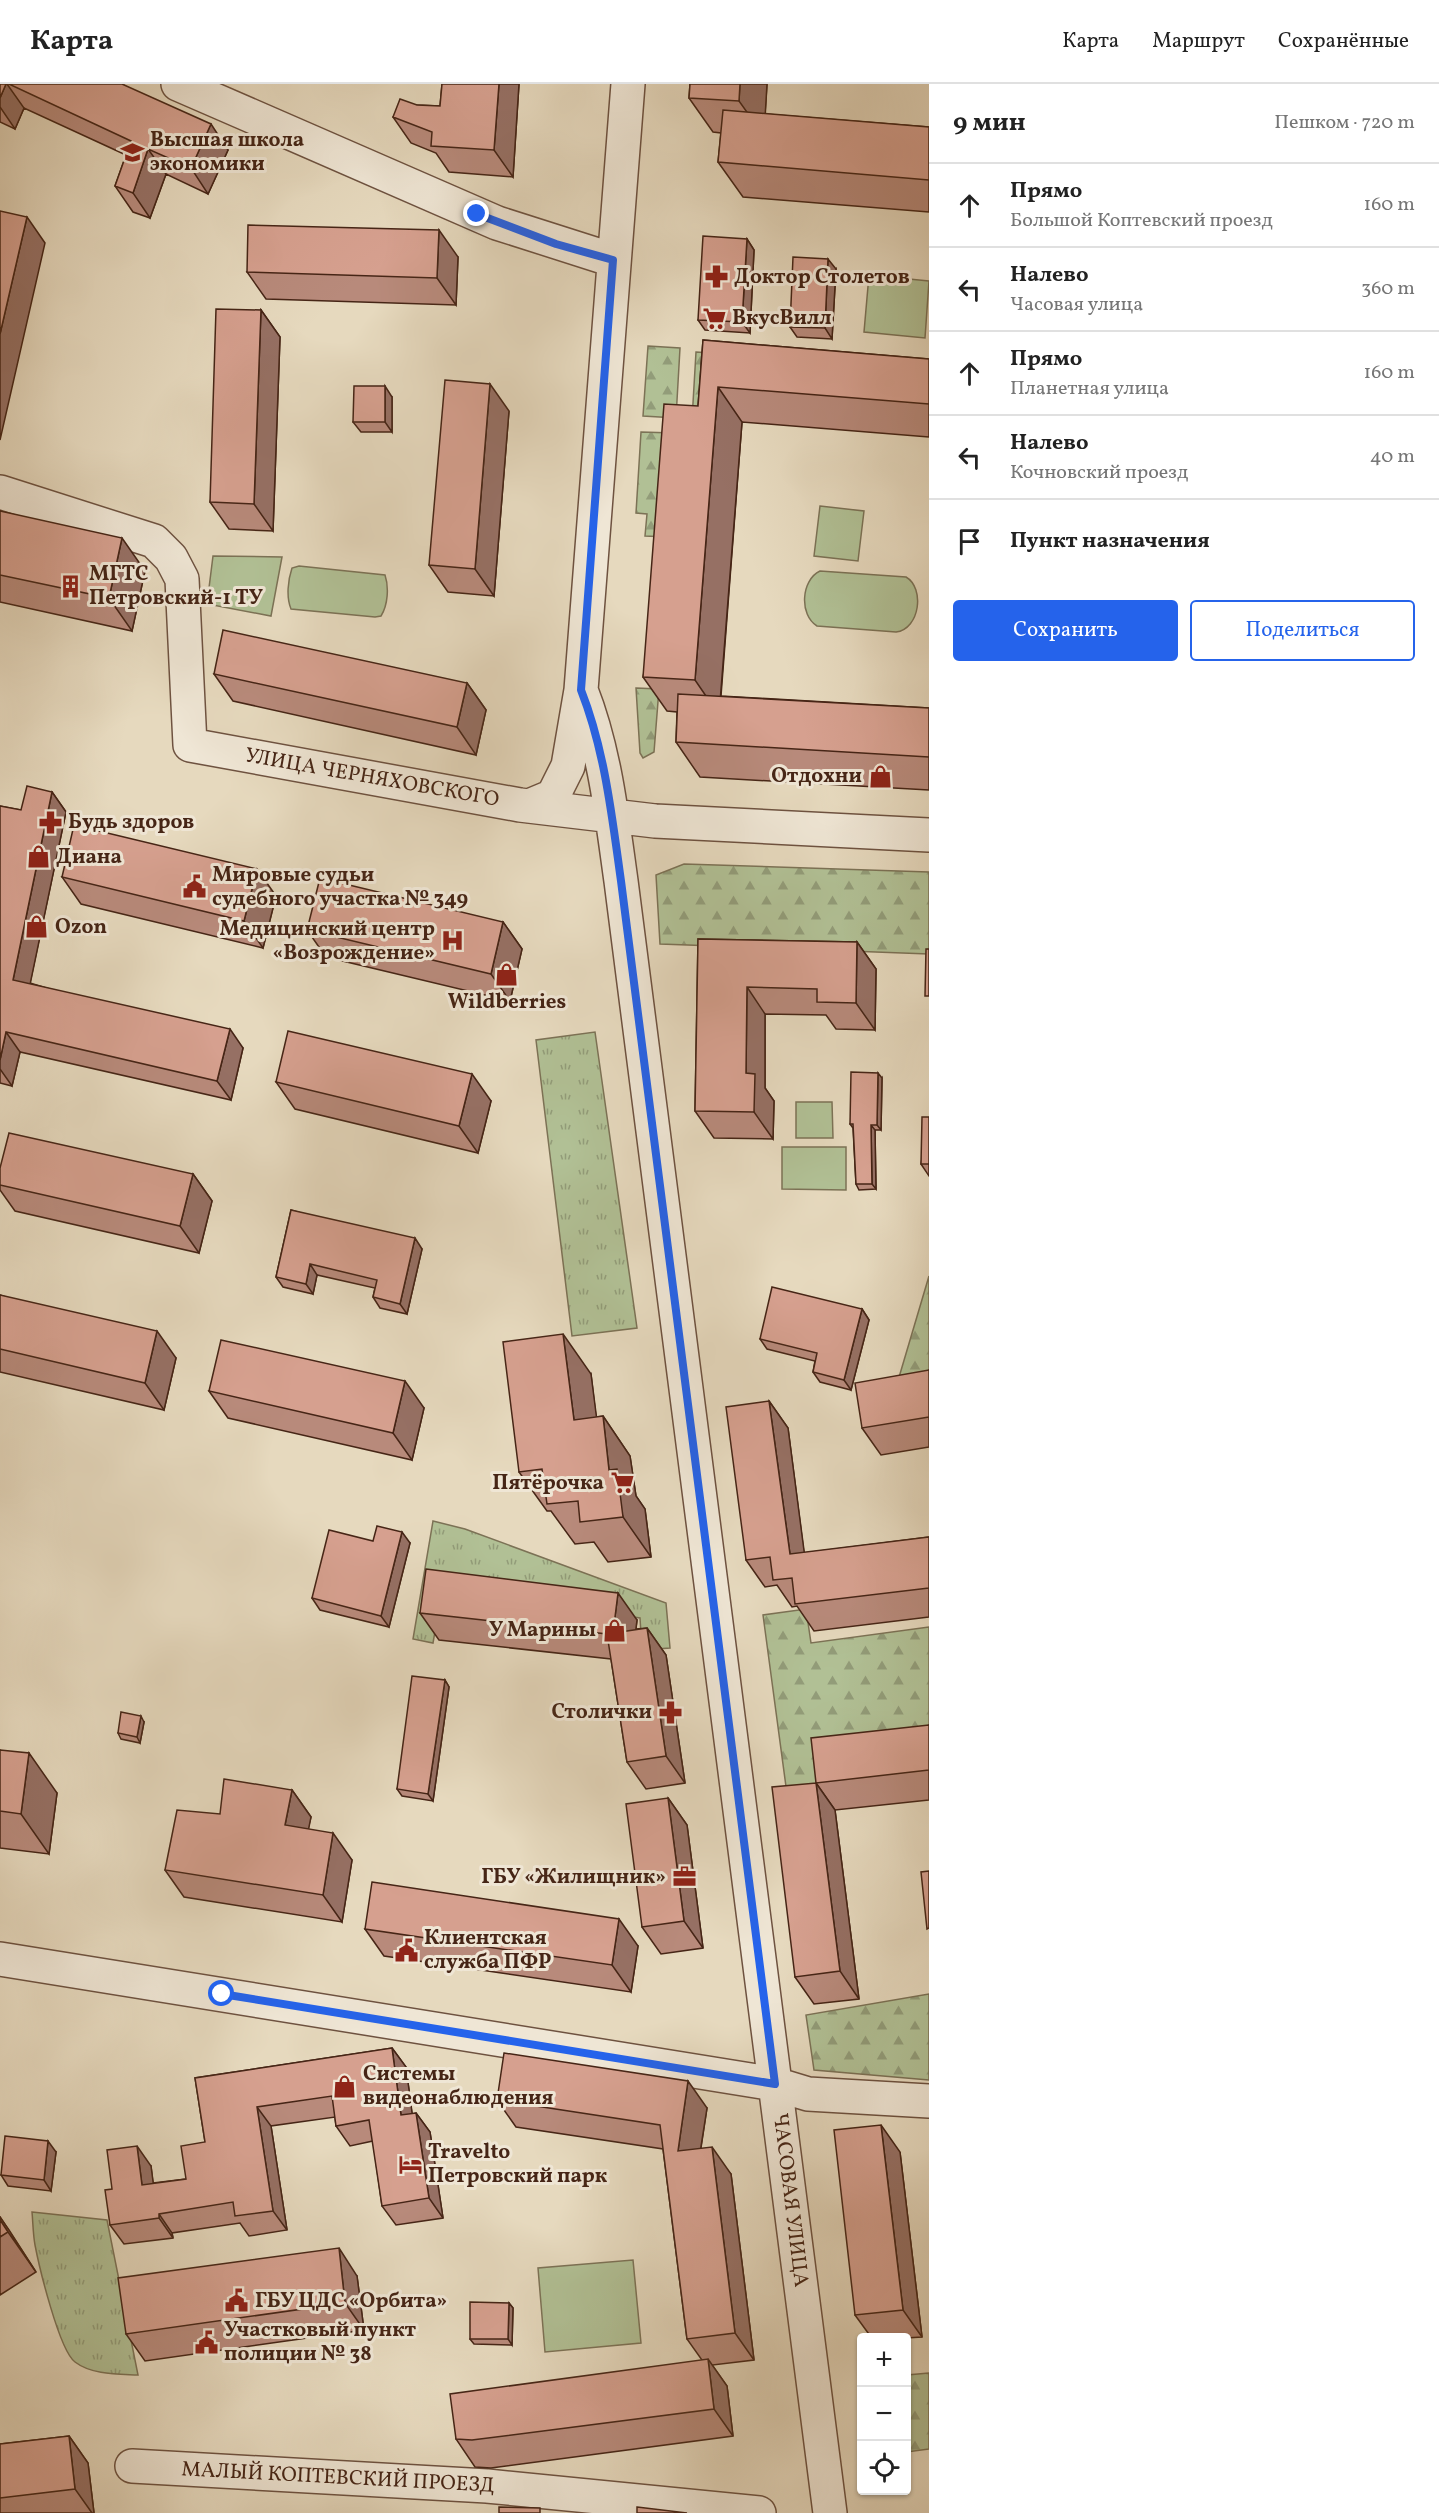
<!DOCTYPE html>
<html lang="ru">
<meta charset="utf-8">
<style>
body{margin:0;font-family:Vollkorn,serif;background:#f2f2f2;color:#222}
.controls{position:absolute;right:18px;bottom:18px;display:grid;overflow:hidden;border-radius:6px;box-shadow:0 2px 4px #0004}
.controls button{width:54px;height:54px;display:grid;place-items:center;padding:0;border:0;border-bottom:2px solid #e0e0e0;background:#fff;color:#222;font:30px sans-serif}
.stop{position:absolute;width:18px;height:18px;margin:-14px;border:4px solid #2563eb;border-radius:50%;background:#fff}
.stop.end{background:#2563eb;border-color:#fff;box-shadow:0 2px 6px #0008}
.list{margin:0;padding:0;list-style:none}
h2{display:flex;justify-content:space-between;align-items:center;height:78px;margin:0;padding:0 24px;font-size:26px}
h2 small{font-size:20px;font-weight:400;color:#767676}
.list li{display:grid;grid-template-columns:39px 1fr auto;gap:18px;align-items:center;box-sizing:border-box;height:84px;padding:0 24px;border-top:2px solid #e0e0e0}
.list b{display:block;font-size:22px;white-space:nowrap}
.list p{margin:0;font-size:20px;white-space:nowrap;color:#767676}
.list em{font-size:20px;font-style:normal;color:#767676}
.actions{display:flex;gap:12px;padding:18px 24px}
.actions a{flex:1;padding:14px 0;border:2px solid #2563eb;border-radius:6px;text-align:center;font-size:21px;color:#2563eb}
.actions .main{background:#2563eb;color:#fff}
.icon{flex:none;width:33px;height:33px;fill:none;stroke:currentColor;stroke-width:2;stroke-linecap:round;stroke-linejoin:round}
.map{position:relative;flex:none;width:929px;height:2429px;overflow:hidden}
header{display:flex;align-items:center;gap:36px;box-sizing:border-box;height:84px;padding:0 30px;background:#fff;border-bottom:2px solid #e0e0e0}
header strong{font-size:28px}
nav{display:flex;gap:33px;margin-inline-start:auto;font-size:21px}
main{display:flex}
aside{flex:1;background:#fff}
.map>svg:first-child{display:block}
</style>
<header>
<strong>Карта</strong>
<nav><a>Карта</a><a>Маршрут</a><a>Сохранённые</a></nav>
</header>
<main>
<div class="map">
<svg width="929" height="2429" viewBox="0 0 929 2429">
<defs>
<pattern id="grass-tufts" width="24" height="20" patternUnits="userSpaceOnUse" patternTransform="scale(1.5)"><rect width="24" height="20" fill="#b1c095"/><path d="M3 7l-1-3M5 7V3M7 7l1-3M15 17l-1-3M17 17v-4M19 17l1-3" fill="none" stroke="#929c79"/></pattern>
<pattern id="forest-firs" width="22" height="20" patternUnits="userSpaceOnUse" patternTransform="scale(1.5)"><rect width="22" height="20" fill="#b1c095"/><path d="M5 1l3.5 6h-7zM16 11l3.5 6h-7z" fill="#929c79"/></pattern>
</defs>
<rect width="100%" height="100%" fill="#e6d9be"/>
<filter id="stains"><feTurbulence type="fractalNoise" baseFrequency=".00333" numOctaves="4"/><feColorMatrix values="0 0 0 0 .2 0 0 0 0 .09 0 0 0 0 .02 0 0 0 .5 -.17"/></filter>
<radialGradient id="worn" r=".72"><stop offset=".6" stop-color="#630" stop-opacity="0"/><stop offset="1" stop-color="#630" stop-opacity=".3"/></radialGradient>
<!-- grass -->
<path fill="url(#grass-tufts)" stroke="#7c7256" stroke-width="1.5" d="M595,948L637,1244L572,1252L536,956Z
M433,1437L465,1445L666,1519L670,1564L642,1566L640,1534L442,1507L433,1559L413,1555Z
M32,2128L107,2136L138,2291C118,2290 92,2291 75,2278C59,2266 39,2182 35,2161C33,2150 33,2139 32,2128Z"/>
<!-- forest -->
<path fill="url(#forest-firs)" stroke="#7c7256" stroke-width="1.5" d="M648,262L680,264L676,334L643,332Z
M696,268L725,270L692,336Z
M641,348L673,349L667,453L645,452L647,430L636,429Z
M636,604L659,605L654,668L643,674L640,669Z
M684,780L929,788V870L660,860L656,791Z
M929,1192V1308L897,1300Z
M806,1525L811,1559L929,1543V1657L819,1672L825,1720L789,1725L763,1531Z
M929,1910V1996L814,1986L806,1931Z
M929,2289V2365L907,2368V2291Z"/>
<!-- park -->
<path fill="#b1c095" stroke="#7c7256" stroke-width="1.5" d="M869,191L929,197L925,254L864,248Z
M820,422L864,427L858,477L814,472Z
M213,472L282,473L271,532L207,520Z
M299,482L385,491C389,503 388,521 381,532L375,533L291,525C286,513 288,496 292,484Z
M820,487L906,493C925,504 920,545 896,548L817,542C799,531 801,496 820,487Z
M796,1018H832L833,1054H796Z
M782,1063H846V1106L782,1105Z
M633,2176L641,2259L545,2268L538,2184Z"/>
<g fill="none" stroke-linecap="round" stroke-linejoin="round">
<defs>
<path id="minor" d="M178,0L497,139L613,176
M0,408L154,457L171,474L182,495L190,661L520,721L655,737L929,751
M581,606C605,667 612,733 621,797L830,2429
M529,722L553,712L568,682L581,606L628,0
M0,1875L775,2000L808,2010L929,2017
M132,2382L487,2402L759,2429"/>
</defs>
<!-- minor casing -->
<use href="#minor" stroke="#6e5240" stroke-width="36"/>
<!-- minor -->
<use href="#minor" stroke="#efe6d5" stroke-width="33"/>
</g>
<!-- wall -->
<path fill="#b88a7b" stroke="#462516" stroke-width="1.5" d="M0,0H122L228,66L208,110L166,90L150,134L133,128L115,102L126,71L24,24L15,45L0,38Z
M442,0H519L513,93L449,88L436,69L411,59L393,33L417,21L440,22Z
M690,0H767L765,30L929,43V128L743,113L718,78L721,49L713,48L689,14Z
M747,155L754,166L750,249L705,246L698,236Z
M458,173L456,221L266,215L247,188Z
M836,185L832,255L797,253L790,243Z
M261,226L280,253L273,447L229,445L210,418Z
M703,256L929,275V353L742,338L721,612L929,624V706L700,693L676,658L677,628L667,627L643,593L698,322Z
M392,313V348H361L353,338Z
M509,327L494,512L448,508L429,481Z
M0,427L145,487L132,547L0,518Z
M214,590L467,599L486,626L476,671L233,617Z
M52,708L66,728L30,899L243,964L231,1016L20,968L12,1002L0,999V722L21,726Z
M62,793L276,812L263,864L81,820Z
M503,838L522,865L510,917L326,873L307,846Z
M698,855L857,858L876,885L875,946L836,945L826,931L765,930V1004L774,1017L773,1055L714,1054L695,1027Z
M882,994L881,1046H875L876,1105L859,1106L856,1100L853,1044L850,1040Z
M276,998L491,1017L478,1069L295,1025Z
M929,1033V1092L921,1080Z
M0,1084L193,1090L212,1117L199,1169L15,1127L0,1106Z
M291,1126L422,1165L407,1230L380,1224L373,1213L375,1204L317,1191L313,1210L283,1203L276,1193Z
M0,1211L176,1274L164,1326L0,1288Z
M862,1225L869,1236L851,1306L820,1298L813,1288L815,1277L767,1265L760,1255Z
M929,1286V1363L881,1371L862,1344Z
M591,1290L596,1333L603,1332L630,1372L636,1412L645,1425L651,1473L608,1478L594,1458L575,1460L551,1427H547L519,1388Z
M209,1307L424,1324L412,1376L228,1334Z
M769,1317L788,1344L804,1469L929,1453V1533L814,1547L797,1522L792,1523L777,1501L765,1503L746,1476Z
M373,1457L410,1459L389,1543L320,1526L312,1514Z
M420,1529L637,1536L636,1545L647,1544L666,1571L685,1699L646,1705L627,1678L611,1575L439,1556Z
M445,1596L449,1603L433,1717L402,1712L397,1705Z
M144,1638L140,1659L121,1655L118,1649Z
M929,1641V1716L835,1726L816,1699Z
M0,1666L57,1709L49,1770L0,1764Z
M292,1706L311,1733L308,1745L352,1776L342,1838L184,1813L165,1786L220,1730Z
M668,1714L687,1741L703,1864L661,1870L642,1843Z
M835,1726L859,1915L814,1920L795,1893Z
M365,1845L638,1862L631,1908L384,1872Z
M392,1964L406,1983L412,2030L416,2029L430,2048L443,2134L396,2141L382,2122L373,2057L350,2062L336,2042L335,2033L271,2042L287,2146L249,2152L240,2139L172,2149L173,2154L124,2160L110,2141L112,2105L151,2082L153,2099L186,2095L205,2058L195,1994Z
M497,2016L707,2024L701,2064L731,2090L754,2276L712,2281L727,2302L733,2352L491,2384L475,2383L456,2355L702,2276L687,2255L663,2065L516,2043Z
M56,2068L51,2107L8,2102L1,2091Z
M900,2068L922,2253L906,2254V2253H871L855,2231Z
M0,2133L36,2188L0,2211Z
M357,2192L364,2246L145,2277L126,2250Z
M509,2219L513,2224L512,2261L474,2260L470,2255Z
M69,2352L88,2379L94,2429H0V2360Z"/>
<!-- shaded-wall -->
<path fill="#967064" stroke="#462516" stroke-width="1.5" d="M6,0H7L24,24L15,45L0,23V14Z
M499,0H519L513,93L494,66Z
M740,0H767L764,52L739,17Z
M211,40L228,66L208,110L191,84Z
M148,65L166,90L150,134L133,109Z
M27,133L45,159L0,356V250Z
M439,146L458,173L456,221L437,194Z
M747,155L754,166L750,249L742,238Z
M828,175L836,185L832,255L825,244Z
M261,226L280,253L273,447L254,420Z
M490,300L509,327L494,512L475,485Z
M385,302L392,313V348L385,338Z
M718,303L742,338L719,631L695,596Z
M122,454L145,487L132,547L109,514Z
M467,599L486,626L476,671L457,643Z
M52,708L66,728L27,915L13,896Z
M257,785L276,812L263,864L244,837Z
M503,838L522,865L510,917L491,890Z
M857,858L876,885L875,946L856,919Z
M747,903L765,930V1004L774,1017L773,1055L754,1028L746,989Z
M230,945L243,964L231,1016L217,997Z
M6,948L20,968L12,1002L0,985V976Z
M878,989L882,994L881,1046L877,1041Z
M472,990L491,1017L478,1069L459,1042Z
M871,1041L875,1046L876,1105L872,1100Z
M193,1090L212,1117L199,1169L180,1142Z
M415,1154L422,1165L407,1230L400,1220Z
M310,1180L317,1191L313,1210L306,1200Z
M862,1225L869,1236L851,1306L844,1296Z
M157,1247L176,1274L164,1326L145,1299Z
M563,1250L591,1290L602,1376L574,1336Z
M405,1297L424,1324L412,1376L393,1349Z
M769,1317L788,1344L808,1497L790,1470Z
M603,1332L630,1372L636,1412L645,1425L651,1473L623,1433L609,1386Z
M402,1448L410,1459L389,1543L381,1532Z
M618,1509L637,1536L632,1576L613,1549Z
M647,1544L666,1571L685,1699L666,1672Z
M445,1596L449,1603L433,1717L428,1710Z
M141,1632L144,1638L140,1659L137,1653Z
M29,1669L57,1709L49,1770L21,1730Z
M816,1699L835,1726L859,1915L840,1887Z
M292,1706L311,1733L304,1768L285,1741Z
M668,1714L687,1741L703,1864L684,1837Z
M333,1749L352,1776L342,1838L323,1811Z
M619,1835L638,1862L631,1908L612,1881Z
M392,1964L406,1983L415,2051L401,2031Z
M688,1997L707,2024L696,2094L678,2067Z
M257,2023L271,2042L287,2146L273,2127Z
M416,2029L430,2048L443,2134L429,2114Z
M881,2041L900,2068L922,2253L903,2226Z
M48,2057L56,2068L51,2107L44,2096Z
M137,2062L151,2082L156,2120L142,2101Z
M712,2063L731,2090L754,2276L735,2249Z
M159,2130L172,2149L173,2154L159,2134Z
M0,2133L9,2146L36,2188L8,2148L0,2136Z
M339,2164L357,2192L364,2246L345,2219Z
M509,2219L513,2224L512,2261L508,2255Z
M708,2275L727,2302L733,2352L714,2325Z
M69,2352L88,2379L94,2429H92L75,2405Z"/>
<!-- building -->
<path fill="#d6a08f" stroke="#462516" stroke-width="1.5" d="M0,0H6L0,14Z
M9,0H122L211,40L191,84L148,65L133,109L115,102L131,57Z
M442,0H499L494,66L431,62L432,48L393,33L400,15L417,21L440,22Z
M690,0H740L739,17L689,14Z
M723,26L929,43V96L718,78Z
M0,127L27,133L0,250Z
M248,141L439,146L437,194L247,188Z
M703,152L747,155L742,238L698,236Z
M793,173L828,175L825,244L790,243Z
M216,225L261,226L254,420L210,418Z
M703,256L929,275V320L718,303L695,596L643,593L664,320L698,322Z
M445,296L490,300L475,485L429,481Z
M354,302H385V338H353Z
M0,427L122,454L109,514L0,491Z
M223,546L467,599L457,643L214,590Z
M678,610L929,624V673L676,658Z
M27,702L52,708L13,896L230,945L217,997L6,948L0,976V722L21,726Z
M74,741L257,785L244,837L62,793Z
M320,794L503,838L491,890L307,846Z
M698,855L857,858L856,919L817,918V905L747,903L746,989L755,990L754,1028L695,1027Z
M926,865H929V912H925Z
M288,947L472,990L459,1042L276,998Z
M851,988L878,989L877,1041H871L872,1100H856L853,1040H850Z
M922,1033H929V1080H921Z
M9,1049L193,1090L180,1142L0,1101V1084Z
M291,1126L415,1154L400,1220L373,1213L377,1196L310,1180L306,1200L276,1193Z
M772,1203L862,1225L844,1296L813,1288L817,1269L760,1255Z
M0,1211L157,1247L145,1299L0,1265Z
M563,1250L574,1336L603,1332L609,1386L617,1385L623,1433L580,1438L578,1417L547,1420L542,1385L519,1388L503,1258Z
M221,1256L405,1297L393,1349L209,1307Z
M929,1286V1333L862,1344L855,1299Z
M769,1317L790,1470L929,1453V1504L795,1520L792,1494L773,1496L770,1473L746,1476L726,1323Z
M377,1442L402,1448L381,1532L312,1514L329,1446L373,1457Z
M426,1485L618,1509L613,1549L647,1544L666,1672L627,1678L607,1550L420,1529Z
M412,1592L445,1596L428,1710L397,1705Z
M121,1628L141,1632L137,1653L118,1649Z
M929,1641V1686L816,1699L811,1654Z
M0,1666L29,1669L21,1730L0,1727Z
M224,1695L292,1706L285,1741L333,1749L323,1811L165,1786L177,1726L220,1730Z
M816,1699L840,1887L795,1893L772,1703Z
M668,1714L684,1837L642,1843L626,1720Z
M929,1787V1844L927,1845L921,1788Z
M372,1798L619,1835L612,1881L365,1845Z
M392,1964L401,2031L416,2029L429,2114L382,2122L369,2036L336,2042L332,2012L257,2023L273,2127L235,2132L233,2118L159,2130V2134L110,2141L105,2106L112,2105L107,2066L137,2062L142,2101L186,2095L181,2062L205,2058L195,1994Z
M504,1969L688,1997L678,2067L712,2063L735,2249L687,2255L660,2041L497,2016Z
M881,2041L903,2226L855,2231L834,2046Z
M5,2052L48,2057L44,2096L1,2091Z
M0,2136L8,2148L0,2153Z
M339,2164L345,2219L126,2250L118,2194Z
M470,2218L509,2219L508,2255H470Z
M708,2275L714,2325L472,2356L456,2355L450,2310Z
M69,2352L75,2405L0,2414V2360Z
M499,2423L540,2424V2429H499Z
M637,2423L687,2429H637Z"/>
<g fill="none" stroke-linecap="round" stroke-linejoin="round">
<!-- route -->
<path stroke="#2563eb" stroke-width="8" d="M222,1910L775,2000L621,797C612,733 605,667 581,606L613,176L556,160L477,130"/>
</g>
<!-- icons -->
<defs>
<symbol id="university-bare" viewBox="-9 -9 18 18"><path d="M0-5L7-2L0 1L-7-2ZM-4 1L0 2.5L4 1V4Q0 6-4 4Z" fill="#8f2418" stroke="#efe6d5" stroke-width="2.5" paint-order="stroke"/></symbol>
<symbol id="pharmacy-bare" viewBox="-9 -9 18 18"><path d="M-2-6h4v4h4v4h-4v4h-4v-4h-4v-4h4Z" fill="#8f2418" stroke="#efe6d5" stroke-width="2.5" paint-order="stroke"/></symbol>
<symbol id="supermarket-bare" viewBox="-9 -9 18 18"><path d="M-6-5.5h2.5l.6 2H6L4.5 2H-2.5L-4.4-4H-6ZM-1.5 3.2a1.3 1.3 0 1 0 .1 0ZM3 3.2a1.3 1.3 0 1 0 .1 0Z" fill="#8f2418" stroke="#efe6d5" stroke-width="2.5" paint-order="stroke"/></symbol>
<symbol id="building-bare" viewBox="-9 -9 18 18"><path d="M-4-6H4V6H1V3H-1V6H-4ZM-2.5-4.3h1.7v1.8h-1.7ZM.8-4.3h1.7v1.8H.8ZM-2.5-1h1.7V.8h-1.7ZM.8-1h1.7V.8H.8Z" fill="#8f2418" stroke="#efe6d5" stroke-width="2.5" paint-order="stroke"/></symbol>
<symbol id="shop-bare" viewBox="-9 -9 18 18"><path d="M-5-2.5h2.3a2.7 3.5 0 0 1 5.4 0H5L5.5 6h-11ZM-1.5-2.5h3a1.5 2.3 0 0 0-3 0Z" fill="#8f2418" stroke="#efe6d5" stroke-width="2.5" paint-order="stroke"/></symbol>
<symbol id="civic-bare" viewBox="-9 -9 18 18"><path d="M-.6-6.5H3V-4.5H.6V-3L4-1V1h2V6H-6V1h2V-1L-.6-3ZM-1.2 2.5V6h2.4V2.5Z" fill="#8f2418" stroke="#efe6d5" stroke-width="2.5" paint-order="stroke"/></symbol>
<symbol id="hospital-bare" viewBox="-9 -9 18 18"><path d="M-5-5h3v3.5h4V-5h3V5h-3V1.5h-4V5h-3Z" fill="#8f2418" stroke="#efe6d5" stroke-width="2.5" paint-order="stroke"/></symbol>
<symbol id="office-bare" viewBox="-9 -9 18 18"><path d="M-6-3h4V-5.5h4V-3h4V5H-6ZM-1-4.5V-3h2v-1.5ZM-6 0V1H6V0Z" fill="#8f2418" stroke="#efe6d5" stroke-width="2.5" paint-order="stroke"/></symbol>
<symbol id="hotel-bare" viewBox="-9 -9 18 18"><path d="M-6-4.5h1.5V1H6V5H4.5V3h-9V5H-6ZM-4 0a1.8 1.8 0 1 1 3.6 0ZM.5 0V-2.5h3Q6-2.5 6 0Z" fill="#8f2418" stroke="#efe6d5" stroke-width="2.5" paint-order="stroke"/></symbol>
</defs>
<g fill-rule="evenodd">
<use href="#university-bare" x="116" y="52" width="33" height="33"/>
<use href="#pharmacy-bare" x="700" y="176" width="33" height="33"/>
<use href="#supermarket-bare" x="698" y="218" width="33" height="33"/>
<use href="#building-bare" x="54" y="486" width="33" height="33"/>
<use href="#shop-bare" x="864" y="676" width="33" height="33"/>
<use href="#pharmacy-bare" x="34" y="722" width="33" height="33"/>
<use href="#shop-bare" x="22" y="756" width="33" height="33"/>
<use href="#civic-bare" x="178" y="786" width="33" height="33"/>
<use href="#shop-bare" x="20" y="826" width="33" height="33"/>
<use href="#hospital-bare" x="436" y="840" width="33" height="33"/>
<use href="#shop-bare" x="490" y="874" width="33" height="33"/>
<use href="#supermarket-bare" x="606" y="1382" width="33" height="33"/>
<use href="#shop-bare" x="598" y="1530" width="33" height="33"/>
<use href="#pharmacy-bare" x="654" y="1612" width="33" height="33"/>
<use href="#office-bare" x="668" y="1776" width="33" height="33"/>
<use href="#civic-bare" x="390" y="1850" width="33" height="33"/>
<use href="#shop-bare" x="328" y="1986" width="33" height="33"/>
<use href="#hotel-bare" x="394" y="2064" width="33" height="33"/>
<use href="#civic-bare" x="220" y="2200" width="33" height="33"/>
<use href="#civic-bare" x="190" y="2242" width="33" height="33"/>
</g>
<g text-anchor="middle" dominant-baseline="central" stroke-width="6" stroke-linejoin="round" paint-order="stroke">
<!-- poi labels -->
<g font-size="21" font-weight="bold" fill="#462516" stroke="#efe6d5" text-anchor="start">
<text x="150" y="56">Высшая школа<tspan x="150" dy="24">экономики</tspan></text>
<text x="734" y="193">Доктор Столетов</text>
<text x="732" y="234">ВкусВилл</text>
<text x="89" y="490">МГТС<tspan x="89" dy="24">Петровский-1 ТУ</tspan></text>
<text x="862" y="692" text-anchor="end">Отдохни</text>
<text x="68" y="738">Будь здоров</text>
<text x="56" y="773">Диана</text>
<text x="212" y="791">Мировые судьи<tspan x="212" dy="24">судебного участка № 349</tspan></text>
<text x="55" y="843">Ozon</text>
<text x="435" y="845" text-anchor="end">Медицинский центр<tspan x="435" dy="24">«Возрождение»</tspan></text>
<text x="507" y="918" text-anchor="middle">Wildberries</text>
<text x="604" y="1399" text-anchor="end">Пятёрочка</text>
<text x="596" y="1546" text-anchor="end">У Марины</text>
<text x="652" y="1628" text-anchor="end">Столички</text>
<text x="666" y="1793" text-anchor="end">ГБУ «Жилищник»</text>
<text x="424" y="1854">Клиентская<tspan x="424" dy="24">служба ПФР</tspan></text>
<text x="363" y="1990">Системы<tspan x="363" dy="24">видеонаблюдения</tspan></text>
<text x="428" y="2068">Travelto<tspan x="428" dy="24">Петровский парк</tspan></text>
<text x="255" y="2217">ГБУ ЦДС «Орбита»</text>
<text x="224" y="2246">Участковый пункт<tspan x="224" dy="24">полиции № 38</tspan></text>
</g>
<!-- street labels -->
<g font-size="21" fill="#462516" stroke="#efe6d5">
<text transform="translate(372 694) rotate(10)">УЛИЦА ЧЕРНЯХОВСКОГО</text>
<text transform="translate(790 2116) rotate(83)">ЧАСОВАЯ УЛИЦА</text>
<text transform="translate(338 2394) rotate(3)">МАЛЫЙ КОПТЕВСКИЙ ПРОЕЗД</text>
</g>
</g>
<rect width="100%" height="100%" filter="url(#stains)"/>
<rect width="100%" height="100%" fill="url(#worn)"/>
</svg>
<div class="controls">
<button>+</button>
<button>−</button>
<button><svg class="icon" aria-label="locate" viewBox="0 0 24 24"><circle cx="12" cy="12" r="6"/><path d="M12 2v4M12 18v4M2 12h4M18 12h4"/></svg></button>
</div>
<div class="stop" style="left:222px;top:1910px"></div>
<div class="stop end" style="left:477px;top:130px"></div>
</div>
<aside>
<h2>9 мин<small>Пешком · 720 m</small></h2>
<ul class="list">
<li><svg class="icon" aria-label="ahead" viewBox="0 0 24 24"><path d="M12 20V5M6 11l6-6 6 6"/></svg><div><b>Прямо</b><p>Большой Коптевский проезд</p></div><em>160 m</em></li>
<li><svg class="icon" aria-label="left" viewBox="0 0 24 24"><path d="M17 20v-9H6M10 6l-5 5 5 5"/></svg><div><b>Налево</b><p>Часовая улица</p></div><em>360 m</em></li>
<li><svg class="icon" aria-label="ahead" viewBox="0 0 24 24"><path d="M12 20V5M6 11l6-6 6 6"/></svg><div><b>Прямо</b><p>Планетная улица</p></div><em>160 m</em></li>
<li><svg class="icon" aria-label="left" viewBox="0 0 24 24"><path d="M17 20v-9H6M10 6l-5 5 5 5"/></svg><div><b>Налево</b><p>Кочновский проезд</p></div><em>40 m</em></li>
<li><svg class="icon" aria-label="arrive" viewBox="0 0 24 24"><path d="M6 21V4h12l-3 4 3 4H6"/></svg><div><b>Пункт назначения</b></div></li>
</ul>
<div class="actions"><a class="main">Сохранить</a><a>Поделиться</a></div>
</aside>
</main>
